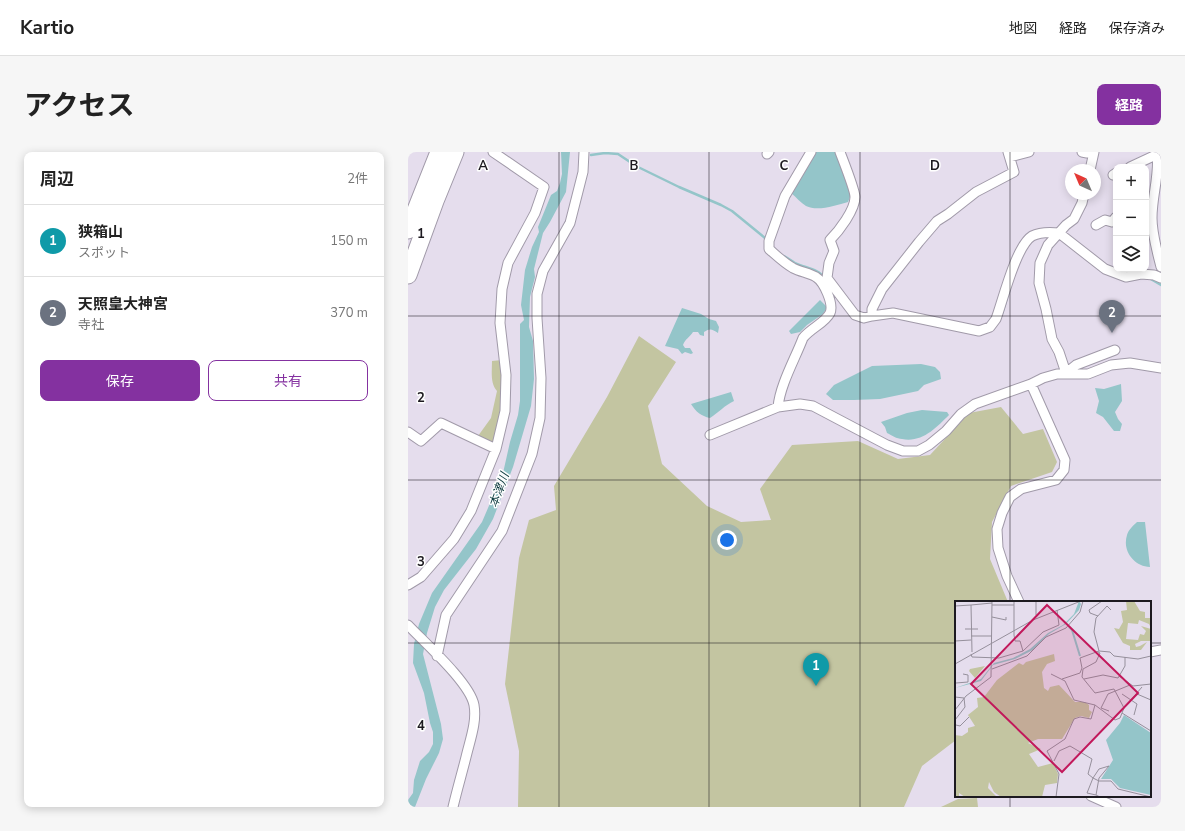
<!DOCTYPE html>
<html lang="ja">
<meta charset="utf-8">
<style>
body{margin:0;font-family:"Nunito Sans","Noto Sans JP",sans-serif;background:#f6f6f6;color:#222}
.controls{position:absolute;right:12px;top:12px;display:grid;overflow:hidden;border-radius:8px;box-shadow:0 2px 10px #0003}
.controls button{width:36px;height:36px;display:grid;place-items:center;padding:0;border:0;border-bottom:1px solid #e0e0e0;background:#fff;color:#222;font:20px sans-serif}
.compass{position:absolute;left:657px;top:12px;width:36px;height:36px;border-radius:50%;background:#fff;box-shadow:0 2px 10px #0003;rotate:316deg}
.you{position:absolute;left:319px;top:388px;width:14px;height:14px;margin:-10px;border:3px solid #fff;border-radius:50%;background:#1a73e8;box-shadow:0 0 0 6px #1a73e833}
.badge{display:grid;place-items:center;width:26px;height:26px;border-radius:50%;background:#8431a0;color:#fff;font-size:13px;font-weight:700}
.pin{position:absolute;translate:-50% -33px;filter:drop-shadow(0 1px 2px #0008)}
.pin::after{content:'';position:absolute;top:21px;width:14px;height:12px;background:inherit;clip-path:polygon(0 0,100% 0,50% 100%)}
.list{margin:0;padding:0;list-style:none}
h2{display:flex;justify-content:space-between;align-items:center;height:52px;margin:0;padding:0 16px;font-size:17px}
h2 small{font-size:13px;font-weight:400;color:#767676}
.list li{display:grid;grid-template-columns:26px 1fr auto;gap:12px;align-items:center;box-sizing:border-box;height:72px;padding:0 16px;border-top:1px solid #e0e0e0}
.list b{display:block;font-size:15px;white-space:nowrap}
.list p{margin:0;font-size:13px;white-space:nowrap;color:#767676}
.list em{font-size:13px;font-style:normal;color:#767676}
.actions{display:flex;gap:8px;padding:12px 16px}
.actions a{flex:1;padding:9px 0;border:1px solid #8431a0;border-radius:8px;text-align:center;font-size:14px;color:#8431a0}
.actions .main{background:#8431a0;color:#fff}
.icon{flex:none;width:22px;height:22px;fill:none;stroke:currentColor;stroke-width:2;stroke-linecap:round;stroke-linejoin:round}
.map{position:relative;flex:none;width:753px;height:655px;overflow:hidden;border-radius:8px}
header{display:flex;align-items:center;gap:24px;box-sizing:border-box;height:56px;padding:0 20px;background:#fff;border-bottom:1px solid #e0e0e0}
header strong{font-size:19px}
nav{display:flex;gap:22px;margin-inline-start:auto;font-size:14px}
.intro{display:flex;align-items:center;justify-content:space-between;box-sizing:border-box;height:96px;padding:0 24px}
h1{margin:0;font-size:28px}
.button{padding:10px 18px;border-radius:8px;background:#8431a0;color:#fff;font-size:14px;font-weight:700}
main{display:flex;gap:24px;padding:0 24px}
aside{flex:1;background:#fff;border-radius:8px;box-shadow:0 2px 10px #0003}
.map>svg:first-child{display:block}
</style>
<header>
<strong>Kartio</strong>
<nav><a>地図</a><a>経路</a><a>保存済み</a></nav>
</header>
<div class="intro"><h1>アクセス</h1><a class="button">経路</a></div>
<main>
<aside>
<h2>周辺<small>2件</small></h2>
<ul class="list">
<li><span class="badge" style="background:#0f9aa8">1</span><div><b>狭箱山</b><p>スポット</p></div><em>150 m</em></li>
<li><span class="badge" style="background:#6b7280">2</span><div><b>天照皇大神宮</b><p>寺社</p></div><em>370 m</em></li>
</ul>
<div class="actions"><a class="main">保存</a><a>共有</a></div>
</aside>
<div class="map">
<svg width="753" height="655" viewBox="0 0 753 655">
<rect width="100%" height="100%" fill="#e5dded"/>
<!-- green -->
<path fill="#c3c5a1" d="M231,184L268,210L240,254L254,312L299,354L333,370L363,368L352,337L384,293L450,289L490,307L522,303L561,261L593,255L615,282L635,277L649,310L644,320L603,334L584,370L582,407L600,450H548V588L514,614L496,655H110L111,599L97,532L111,406L121,368L148,358L146,334L199,245Z
M94,208L96,249L86,294L70,284L83,266L89,239C82,231 84,219 84,209Z
M569,646L570,655H533L550,647Z"/>
<!-- water -->
<path fill="#94c5c9" d="M153,0H162L158,40L142,70L135,81L126,117L127,125L122,145L121,175L125,189L126,227L123,254L105,315L85,367L68,397L36,438L27,455L19,481L15,502L33,572L35,587L31,601L18,627L7,655H0V648L5,641L6,628L12,609L21,600L25,592V580L22,571L16,541L5,511L6,492L11,472L24,441L74,370L95,321L102,290L110,263L112,249V172L116,168L113,153L117,118L124,95L131,80L130,75L143,43L149,39L152,31L154,22Z
M408,0H428L442,42V45L440,50C428,53 410,60 398,54C393,51 388,45 383,41Z
M412,148L418,154V157L415,162L399,173L392,180L383,182L381,179Z
M274,156L293,162L301,167L308,169L311,175L310,181C304,177 302,176 296,180V184L292,183L290,180H285C282,185 277,187 275,193L277,196H282L285,201L283,202L277,200L274,202L270,197L257,194Z
M513,212L527,215L532,220L533,227L516,233L510,239L472,247L446,248H425L418,242L426,233L464,214Z
M713,232L714,249L707,260L710,267L714,272L712,279H706L695,265L688,261L691,249L687,236L696,237Z
M323,240L326,249C317,253 310,261 302,266C293,264 288,260 283,252Z
M514,258L539,260L541,263C528,276 514,291 494,287C489,287 483,283 479,281L477,275L473,270L499,261Z
M729,370H737L742,415C726,414 714,399 719,383C720,378 726,373 729,370Z"/>
<g fill="none" stroke-linecap="round" stroke-linejoin="round">
<!-- stream -->
<path stroke="#94c5c9" stroke-width="2.5" d="M183,3L197,1L210,2L228,14L271,35L313,53L324,59L357,86
M376,104C380,106 384,109 387,111C397,116 411,117 416,126
M741,126L753,133
M594,162L602,136"/>
<defs>
<path id="street" d="M432,0C435,8 447,38 447,45C447,58 431,79 422,88L426,99L421,111L419,126L447,163L456,166L464,164L485,161L571,179L582,175L588,167C595,148 608,94 624,84C632,80 643,80 651,81L697,117L718,125L733,122L746,123L753,126
M674,0L679,1L684,0
M749,0C752,22 744,43 744,66C744,82 749,99 753,115
M359,2L361,0
M602,5L621,0
M722,15L750,2
M682,18L686,0
M705,23L708,21
M676,42L674,51L666,67L658,73L640,93L632,111L631,131L638,157L644,187L651,200L658,221L668,213L707,198
M688,73L697,68L704,70L708,65
M464,164V157L474,137L511,90L529,69L540,62L568,40L606,20L600,0
M370,255C372,233 387,207 395,186C403,176 417,171 422,161C426,152 416,130 408,125C401,121 393,120 385,116C376,111 369,104 361,97V89L377,44L403,0
M0,280L13,289L33,271L88,297
M302,283L370,255L392,252L405,254L479,293L495,299H510L521,293L538,279L553,262L567,252L623,232
M0,433L13,425L46,387L63,359L88,297L97,259L98,223L92,171L94,137L100,111L127,61L136,35L85,0
M611,450L599,424L590,396L589,377L594,361L602,345L613,337L648,328L656,318L657,308L623,232L635,226L649,222H680L703,213L722,211L753,216
M0,473C17,491 62,531 66,553C69,570 62,588 58,605C54,621 49,638 45,655
M742,500L753,498
M29,504L38,463L94,379L124,302L132,266L133,226L129,166V142L135,119L162,71L175,20L176,0
M683,644L708,655"/>
<path id="highway" d="M0,78L31,0
M0,123L27,49L47,0"/>
</defs>
<!-- street casing -->
<use href="#street" stroke="#a19aa9" stroke-width="11"/>
<!-- highway casing -->
<use href="#highway" stroke="#a19aa9" stroke-width="19"/>
<!-- street -->
<use href="#street" stroke="#fff" stroke-width="9"/>
<!-- highway -->
<use href="#highway" stroke="#fff" stroke-width="17"/>
</g>
<!-- grid -->
<path fill="none" stroke="#1d1a20" stroke-width="1" stroke-opacity="0.55" d="M151,0V655M301,0V655M452,0V655M602,0V450M0,164H753M0,328H753M0,491H548M742,491H753M602,644V655"/>
<g text-anchor="middle" dominant-baseline="central" stroke-width="3" stroke-linejoin="round" paint-order="stroke">
<!-- water labels -->
<g font-size="12" font-style="italic" fill="#0f3d41" stroke="#fff">
<text transform="translate(91 338) rotate(-70)">本津川</text>
</g>
</g>
<!-- overview -->
<g transform="translate(547 449)">
<rect width="196" height="196" fill="#e5dded"/>
<path d="M171,0H179L185,10L190,11V17H195L196,27L194,23L184,19L183,23L173,22L171,38L183,39L185,33L189,34L191,30L186,25L196,28L195,40H186L180,43L181,46L185,45L192,41L186,49H175V45L168,42L159,27L164,28L168,21L166,10L172,9ZM99,53L100,60L92,63L87,71L89,87L93,90L95,86L104,84L120,101H130L134,104V109L137,111L134,117L126,115L120,117L107,138H83L73,142L86,148L74,153L83,166L98,162L103,173L102,182L90,184L87,196H46L39,191L34,181L33,187L42,196H10L4,192V196H0V134L7,135L13,131V127L20,125L13,114L23,106L22,97L29,96L42,79L64,62L68,64L71,61ZM30,65L20,77L14,70L15,68Z" fill="#c3c5a1"/>
<path d="M124,0L126,3L124,9L111,23L94,33L78,49L60,58L38,64L26,80L0,87L26,78L39,62L58,57L75,48L93,32L108,24L119,13ZM169,114L196,132V194L165,187L156,178H146L158,159L151,139L165,122Z" fill="#94c5c9"/>
<path fill="none" stroke="#94c5c9" stroke-width="2" d="M114,26L117,29L125,55"/>
<path fill="none" stroke="#958f9b" stroke-width="1" d="M59,0V34L60,40H65L68,50M16,4L37,2M37,4H59M0,5L16,4L17,51M81,14V0M143,15L135,12L134,9L147,0M37,16L51,19V16M10,28H23M16,35H37M0,40L16,39M144,50L139,31L141,17L152,5L156,9M143,51L145,52L141,61L128,68L127,76L140,92L159,88L169,107L187,86M16,53L17,56L44,57L68,50L88,31L104,24L102,9M0,63L78,19L126,0M37,68L72,55L91,36L111,27L125,11L128,0M96,73L110,80L119,99L140,104M164,75L178,85L196,83M107,78L125,72L127,67L125,57L144,50L155,51L159,55L183,58L196,55M129,78L148,74L163,77L170,65V56M1,82L13,81V74L8,73M167,93L182,103L179,114M182,93L196,99M0,96L9,97L10,106L0,119M0,109L11,95L36,76L37,0M154,110L146,107L153,93L175,84M167,112L196,130M1,124L5,125L14,116M99,160L104,150L115,145L137,158L133,173L138,177L144,180H156L163,188L196,196M141,194L132,192L138,177L144,168L154,165M101,196L104,173L92,150L110,138L119,118L125,116L136,118L140,104L160,119L165,117L169,107M145,196L141,194L144,177L154,165"/>
<path fill="#c2185b" fill-opacity="0.15" stroke="#c2185b" stroke-width="2" d="M92,4L183,92L107,171L16,83Z"/>
<rect width="196" height="196" fill="none" stroke="#1d1a20" stroke-width="2"/>
</g>
<g font-size="13" text-anchor="middle" font-weight="bold" fill="#1d1a20" stroke="#fff" stroke-width="3" stroke-linejoin="round" paint-order="stroke">
<text x="75" y="18">A</text>
<text x="226" y="18">B</text>
<text x="376" y="18">C</text>
<text x="527" y="18">D</text>
<text x="13" y="86">1</text>
<text x="13" y="250">2</text>
<text x="13" y="414">3</text>
<text x="13" y="578">4</text>
</g>
</svg>
<div class="controls">
<button>+</button>
<button>−</button>
<button><svg class="icon" aria-label="layers" viewBox="0 0 24 24"><path d="M12 4l9 5-9 5-9-5zM3 14l9 5 9-5"/></svg></button>
</div>
<svg class="compass" viewBox="-18 -18 36 36"><path d="M0-13l5 13h-10z" fill="#e53935"/><path d="M0 13l5-13h-10z" fill="#767676"/></svg>
<div class="you"></div>
<div class="pin badge" style="left:408px;top:534px;background:#0f9aa8">1</div>
<div class="pin badge" style="left:704px;top:181px;background:#6b7280">2</div>
</div>
</main>
